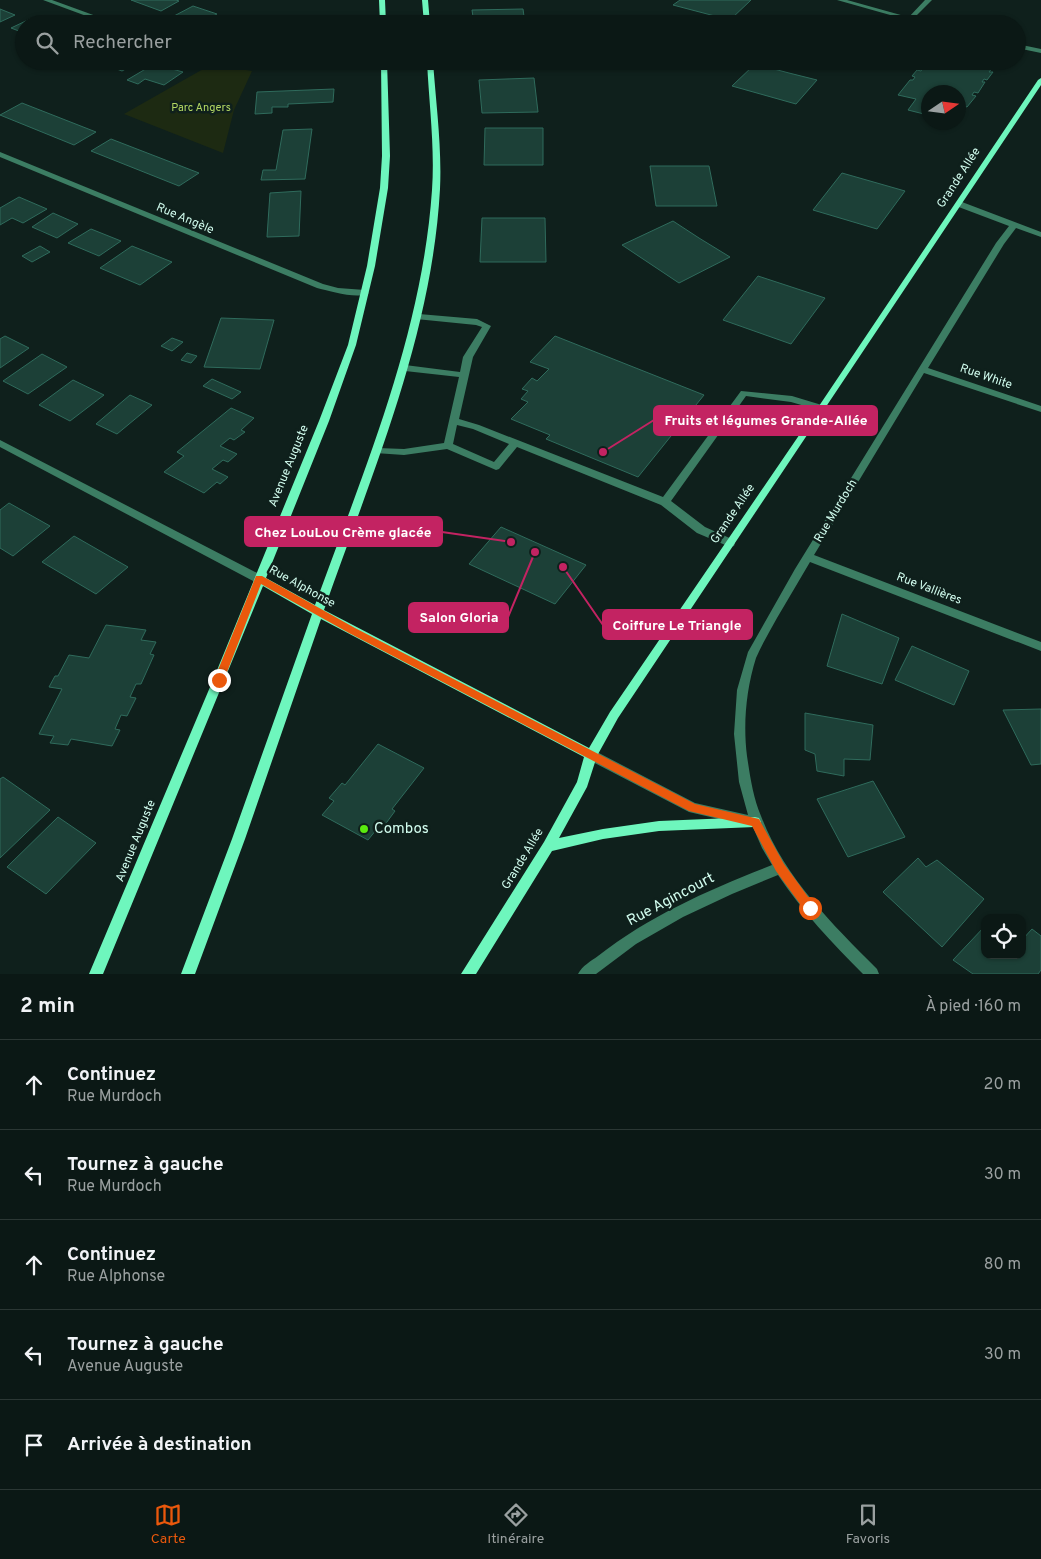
<!DOCTYPE html>
<html lang="fr">
<meta charset="utf-8">
<style>
body{margin:0;font-family:Overpass,sans-serif;background:#14211e;color:#f1f3f6}
.controls{position:absolute;right:15px;bottom:15px;display:grid;overflow:hidden;border-radius:10px;box-shadow:0 1px 4px #0004}
.controls button{width:45px;height:45px;display:grid;place-items:center;padding:0;border:0;border-bottom:1px solid #2b3734;background:#0b1815;color:#f1f3f6;font:25px sans-serif}
.compass{position:absolute;left:921px;top:85px;width:45px;height:45px;border-radius:50%;background:#0b1815;box-shadow:0 1px 4px #0004;rotate:77deg}
.stop{position:absolute;width:15px;height:15px;margin:-11px;border:4px solid #ea580c;border-radius:50%;background:#fff}
.stop.end{background:#ea580c;border-color:#fff;box-shadow:0 1px 5px #0008}
.list{margin:0;padding:0;list-style:none}
h2{display:flex;justify-content:space-between;align-items:center;height:65px;margin:0;padding:0 20px;font-size:21px}
h2 small{font-size:16px;font-weight:400;color:#9aa0a0}
.list li{display:grid;grid-template-columns:32px 1fr auto;gap:15px;align-items:center;box-sizing:border-box;height:90px;padding:0 20px;border-top:1px solid #2b3734}
.list b{display:block;font-size:19px;white-space:nowrap}
.list p{margin:0;font-size:16px;white-space:nowrap;color:#9aa0a0}
.list em{font-size:16px;font-style:normal;color:#9aa0a0}
.icon{flex:none;width:28px;height:28px;fill:none;stroke:currentColor;stroke-width:2;stroke-linecap:round;stroke-linejoin:round}
.map{position:relative;flex:none;width:1041px;height:974px;overflow:hidden}
.search{position:absolute;background:#0b1815;box-shadow:0 1px 4px #0004;left:15px;right:15px;top:15px;height:55px;display:flex;align-items:center;gap:12px;box-sizing:border-box;padding:0 18px;border-radius:28px;color:#9aa0a0;font-size:19px}
.sheet{height:515px;background:#0b1815}
nav{display:flex;justify-content:space-around;align-items:center;box-sizing:border-box;height:70px;border-top:1px solid #2b3734;background:#0b1815;font-size:14px;color:#9aa0a0}
nav a{display:grid;justify-items:center;gap:2px}
nav .on{color:#ea580c}
.map>svg:first-child{display:block}
</style>
<div class="map">
<svg width="1041" height="974" viewBox="0 0 1041 974">
<rect width="100%" height="100%" fill="#0f201c"/>
<!-- green -->
<path fill="#1d2a12" d="M212,64L252,71L234,110L223,153L124,114Z"/>
<!-- building -->
<path fill="#1c4037" stroke="#2f6b5c" d="M131,0H176L179,1L161,11Z
M680,0H751L730,20L673,5Z
M193,6L217,14L198,24L174,16Z
M0,9L15,15L0,22Z
M523,9L525,24H474L472,10Z
M823,18L844,24H818Z
M30,19L42,24H24V33L11,28Z
M217,21L260,24H215Z
M99,61H140L122,71L109,66L103,69L92,65Z
M639,61H705L707,67L641,69Z
M925,61H983L992,64L990,66L993,67L989,72H993L987,80L984,79L982,82H985L978,93L974,92L972,95L976,96L967,107L964,106L961,109L965,110L958,119V92H928V115L908,110L916,99L898,95L910,80H913L915,77L912,76L917,70L921,71L924,67L921,66Z
M154,64L183,72L164,85L145,79L138,84L127,80Z
M755,64L789,73L817,80L796,104L732,86Z
M534,78L538,112L482,113L479,80Z
M334,89L333,102L288,104V107H272V113L255,114L257,92Z
M22,103L96,132L74,145L0,115Z
M485,128H543V165H484Z
M312,129L305,179L261,180L263,170H276L283,130Z
M111,139L199,173L179,186L91,151Z
M650,166H709L717,206H656Z
M842,173L905,191L877,229L813,210Z
M301,191L299,236L267,237L270,193Z
M19,197L47,209L23,223L12,218L0,225V208Z
M53,213L78,224L57,238L32,227Z
M482,218H545L546,262H480Z
M673,221L699,238L730,257L679,283L622,245Z
M91,229L121,241L99,256L68,243Z
M40,246L50,252L32,262L22,256Z
M132,246L172,262L140,285L100,268Z
M758,276L825,298L791,344L723,320Z
M221,318L274,320L260,369L204,367Z
M5,336L29,348L0,368V339Z
M555,336L704,395L638,477L546,439L550,435L511,419L528,402L521,399L528,391L522,389L532,378L537,381L549,369L530,362Z
M172,338L183,342L172,351L161,346Z
M187,353L197,356L191,363L181,360Z
M42,354L67,367L28,394L3,381Z
M212,379L241,392L232,399L203,386Z
M73,380L104,395L70,421L39,405Z
M130,395L152,405L117,434L96,424Z
M231,408L254,418L241,430L245,432L234,440L230,438L220,446L237,454L228,462L223,460L212,469L228,477L220,484L217,482L204,493L164,472L184,456L177,452Z
M9,503L50,526L13,556L0,548V510Z
M501,527L586,565L555,604L469,564Z
M74,536L128,567L96,594L42,562Z
M842,614L899,638L882,684L827,666Z
M106,625L146,630L141,640L156,642L150,654L154,655L141,684H136L130,697L136,698L127,716L121,715L115,729L120,730L112,746L71,739L68,745L50,743L54,736L39,734L62,689L49,687L55,676H58L69,655L89,658Z
M912,646L969,671L954,705L895,680Z
M1041,709V764L1031,765L1003,710Z
M805,713L873,725L870,760L844,759V776L817,771L815,754L805,750Z
M378,744L424,768L392,809L395,811L384,826L380,825L368,840L322,815L334,801L329,798L342,783L345,785Z
M3,777L50,810L0,858V779Z
M873,781L905,837L848,857L817,799Z
M58,817L96,843L46,894L7,867Z
M918,858L926,867L937,860L984,899L942,947L883,892Z
M985,926V955H1022V940L1032,929L1041,936V970L1038,974H973L953,960Z"/>
<g fill="none" stroke-linecap="round" stroke-linejoin="round">
<!-- lane -->
<path fill="#3c7d63" fill-rule="evenodd" d="M925,0H932L912,20H908V18Z
M419,314L477,319L491,326L473,357L459,419L479,425L663,497L741,391L792,396L825,406L827,408L822,411L791,402L746,396L671,501L705,527L734,540L735,543L734,546L730,547L697,533L661,505L517,447L499,469L496,470L447,449L404,455L375,453L373,451L378,448L404,449L444,443L459,377L405,371L400,368L405,365L460,372L463,357L482,327L476,325L416,319L415,317ZM457,425L473,429L509,444L494,462L453,444Z"/>
<!-- street -->
<path fill="#3c7d63" fill-rule="evenodd" d="M43,0H52L118,24H108Z
M837,0H847L933,24H922Z
M1017,44L1041,49V53L1017,48Z
M234,61H259L305,66L384,63L387,65L384,67L305,70L237,63Z
M0,152L323,284L338,288L365,290L369,293C359,300 329,291 317,288L0,157Z
M956,202H962L1041,232V237L1016,228L1004,244L928,368L1041,406V412L924,373L814,555L1041,642V651L810,562C799,581 788,599 777,618C770,631 762,644 756,658C746,690 743,724 747,756C750,776 753,797 761,816C784,877 832,924 877,969L879,974H863C832,943 802,911 778,875L732,894L683,917L636,944L596,974H578C582,966 591,961 598,956C650,915 711,889 772,865L762,848L752,825L749,826L689,812L587,759L585,755L587,751L591,750L595,751L695,803L748,815L739,782L734,734L737,690L748,652L795,569L996,243L1009,226L956,206Z
M0,440L263,576L264,579L263,582H255L0,447Z"/>
<!-- secondary -->
<path fill="#6ef6bd" fill-rule="evenodd" d="M379,0H385L386,24H380Z
M422,0H428L430,24H424Z
M381,61H387L390,156L388,188L375,266L356,345L329,421L266,578L315,605C364,470 422,335 432,190C435,147 429,104 427,61H433C436,104 442,147 440,189C432,336 372,473 324,610L589,748L610,712L819,406L1038,80L1041,78V85L618,718L597,756L587,787L559,838L603,829L659,821L755,817L759,818L761,822L759,826L755,827L659,831L603,839L552,851L476,974H461L544,842L577,782L584,757L321,619L245,839L195,974H181L232,839L312,614L263,586L103,974H89L213,680L319,421L348,345L367,266L380,188L382,156Z"/>
</g>
<!-- route -->
<path fill="#ea580c" d="M256,576H262L355,628L695,804L759,819L784,864L814,905L815,908L814,912H806L776,871L752,826L689,811L349,633L261,584L224,680L219,684L216,683L214,680Z"/>
<!-- markers -->
<circle fill="#5aea0f" stroke="#0f201c" stroke-width="2" cx="364" cy="829" r="5"/>
<g text-anchor="middle" dominant-baseline="central" stroke-width="5" stroke-linejoin="round" paint-order="stroke">
<!-- far-park labels -->
<g font-size="11" fill="#b3d762" stroke="#0f201c">
<text x="201" y="108">Parc Angers</text>
</g>
<!-- street labels -->
<g font-size="12" fill="#d1fcee" stroke="#0f201c">
<text transform="translate(959 178) rotate(-57)">Grande Allée</text>
<text transform="translate(185 219) rotate(23)">Rue Angèle</text>
<text transform="translate(986 377) rotate(19)">Rue White</text>
<text transform="translate(289 466) rotate(-68)">Avenue Auguste</text>
<text transform="translate(836 511) rotate(-59)">Rue Murdoch</text>
<text transform="translate(733 514) rotate(-56)">Grande Allée</text>
<text transform="translate(302 587) rotate(29)">Rue Alphonse</text>
<text transform="translate(929 589) rotate(21)">Rue Vallières</text>
<text transform="translate(136 841) rotate(-68)">Avenue Auguste</text>
<text transform="translate(523 859) rotate(-59)">Grande Allée</text>
</g>
<!-- near-poi labels -->
<g font-size="15" fill="#d1fcee" stroke="#0f201c" text-anchor="start">
<text x="374" y="829">Combos</text>
</g>
<!-- near-street labels -->
<g font-size="15" fill="#d1fcee" stroke="#0f201c">
<text transform="translate(671 900) rotate(-28)">Rue Agincourt</text>
</g>
</g>
<!-- callouts -->
<path fill="none" stroke="#c32362" stroke-width="2" d="M603 452L654 420M511 542L442 532M535 552L508 617M563 567L603 625"/>
<g fill="#c32362" stroke="#0f201c" stroke-width="2">
<circle cx="603" cy="452" r="5"/>
<circle cx="511" cy="542" r="5"/>
<circle cx="535" cy="552" r="5"/>
<circle cx="563" cy="567" r="5"/>
</g>
<g fill="#c32362" stroke="#c32362" stroke-width="2">
<rect x="654" y="406" width="223" height="29" rx="5"/>
<rect x="245" y="517" width="197" height="29" rx="5"/>
<rect x="409" y="603" width="99" height="29" rx="5"/>
<rect x="603" y="610" width="149" height="29" rx="5"/>
</g>
<g font-size="14" text-anchor="middle" font-weight="bold" fill="#fff">
<text x="766" y="425">Fruits et légumes Grande-Allée</text>
<text x="343" y="537">Chez LouLou Crème glacée</text>
<text x="459" y="622">Salon Gloria</text>
<text x="677" y="630">Coiffure Le Triangle</text>
</g>
</svg>
<div class="controls">
<button><svg class="icon" aria-label="locate" viewBox="0 0 24 24"><circle cx="12" cy="12" r="6"/><path d="M12 2v4M12 18v4M2 12h4M18 12h4"/></svg></button>
</div>
<svg class="compass" viewBox="-18 -18 36 36"><path d="M0-13l5 13h-10z" fill="#e53935"/><path d="M0 13l5-13h-10z" fill="#9aa0a0"/></svg>
<div class="stop" style="left:810px;top:908px"></div>
<div class="stop end" style="left:219px;top:680px"></div>
<div class="search"><svg class="icon" aria-label="search" viewBox="0 0 24 24"><circle cx="10" cy="10" r="6"/><path d="M15 15l6 6"/></svg>Rechercher</div>
</div>
<section class="sheet">
<h2>2 min<small>À pied · 160 m</small></h2>
<ul class="list">
<li><svg class="icon" aria-label="ahead" viewBox="0 0 24 24"><path d="M12 20V5M6 11l6-6 6 6"/></svg><div><b>Continuez</b><p>Rue Murdoch</p></div><em>20 m</em></li>
<li><svg class="icon" aria-label="left" viewBox="0 0 24 24"><path d="M17 20v-9H6M10 6l-5 5 5 5"/></svg><div><b>Tournez à gauche</b><p>Rue Murdoch</p></div><em>30 m</em></li>
<li><svg class="icon" aria-label="ahead" viewBox="0 0 24 24"><path d="M12 20V5M6 11l6-6 6 6"/></svg><div><b>Continuez</b><p>Rue Alphonse</p></div><em>80 m</em></li>
<li><svg class="icon" aria-label="left" viewBox="0 0 24 24"><path d="M17 20v-9H6M10 6l-5 5 5 5"/></svg><div><b>Tournez à gauche</b><p>Avenue Auguste</p></div><em>30 m</em></li>
<li><svg class="icon" aria-label="arrive" viewBox="0 0 24 24"><path d="M6 21V4h12l-3 4 3 4H6"/></svg><div><b>Arrivée à destination</b></div></li>
</ul>
</section>
<nav>
<a class="on"><svg class="icon" aria-label="map" viewBox="0 0 24 24"><path d="M3 6l6-2 6 2 6-2v14l-6 2-6-2-6 2zM9 4v14M15 6v14"/></svg>Carte</a>
<a><svg class="icon" aria-label="directions" viewBox="0 0 24 24"><path d="M12 3l9 9-9 9-9-9zM9 14v-3h6M13 9l2 2-2 2"/></svg>Itinéraire</a>
<a><svg class="icon" aria-label="saved" viewBox="0 0 24 24"><path d="M7 4h10v16l-5-4-5 4z"/></svg>Favoris</a>
</nav>
